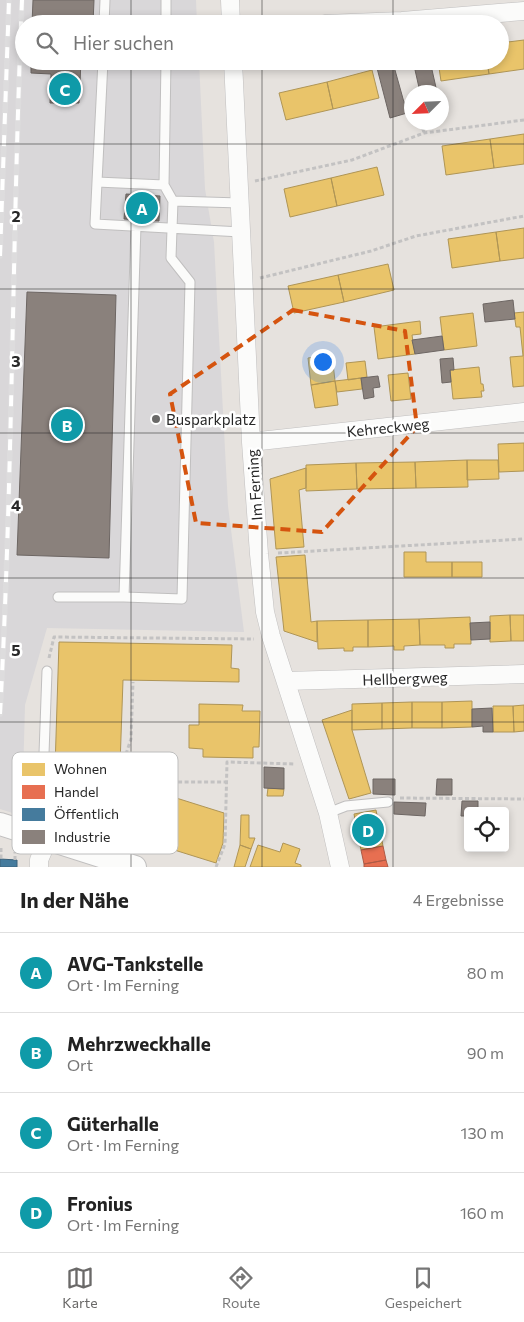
<!DOCTYPE html>
<html lang="de">
<meta charset="utf-8">
<style>
body{margin:0;font-family:Commissioner,sans-serif;background:#f6f6f6;color:#222}
.controls{position:absolute;right:15px;bottom:15px;display:grid;overflow:hidden;border-radius:5px;box-shadow:0 2px 8px #0003}
.controls button{width:45px;height:45px;display:grid;place-items:center;padding:0;border:0;border-bottom:1px solid #e0e0e0;background:#fff;color:#222;font:25px sans-serif}
.compass{position:absolute;left:404px;top:85px;width:45px;height:45px;border-radius:50%;background:#fff;box-shadow:0 2px 8px #0003;rotate:246deg}
.you{position:absolute;left:322px;top:361px;width:18px;height:18px;margin:-12px;border:4px solid #fff;border-radius:50%;background:#1a73e8;box-shadow:0 0 0 8px #1a73e833}
.badge{display:grid;place-items:center;width:32px;height:32px;border-radius:50%;background:#6a6968;color:#fff;font-size:16px;font-weight:700}
.pin{position:absolute;translate:-50% -50%;border:2px solid #fff;box-shadow:0 1px 5px #0006}
.list{margin:0;padding:0;list-style:none}
h2{display:flex;justify-content:space-between;align-items:center;height:65px;margin:0;padding:0 20px;font-size:21px}
h2 small{font-size:16px;font-weight:400;color:#767676}
.list li{display:grid;grid-template-columns:32px 1fr auto;gap:15px;align-items:center;box-sizing:border-box;height:80px;padding:0 20px;border-top:1px solid #e0e0e0}
.list b{display:block;font-size:19px;white-space:nowrap}
.list p{margin:0;font-size:16px;white-space:nowrap;color:#767676}
.list em{font-size:16px;font-style:normal;color:#767676}
.icon{flex:none;width:28px;height:28px;fill:none;stroke:currentColor;stroke-width:2;stroke-linecap:round;stroke-linejoin:round}
.map{position:relative;flex:none;width:524px;height:867px;overflow:hidden}
.search{position:absolute;background:#fff;box-shadow:0 2px 8px #0003;left:15px;right:15px;top:15px;height:55px;display:flex;align-items:center;gap:12px;box-sizing:border-box;padding:0 18px;border-radius:28px;color:#767676;font-size:19px}
.sheet{height:385px;background:#fff}
nav{display:flex;justify-content:space-around;align-items:center;box-sizing:border-box;height:70px;border-top:1px solid #e0e0e0;background:#fff;font-size:14px;color:#767676}
nav a{display:grid;justify-items:center;gap:2px}
nav .on{color:#6a6968}
.map>svg:first-child{display:block}
</style>
<div class="map">
<svg width="524" height="867" viewBox="0 0 524 867">
<rect width="100%" height="100%" fill="#e6e2de"/>
<!-- industrial -->
<path fill="#d9d7d9" d="M0,0H196L197,24H24V61H199L205,189L214,242L228,506L244,632L47,628L25,705L22,816L0,809Z"/>
<!-- homes -->
<path fill="#e9c46a" stroke="#af9556" d="M524,40V69L489,74L487,61H500V43Z
M438,61H487L489,74L441,81Z
M372,70L379,98L333,109L327,82Z
M327,82L333,109L286,120L279,93Z
M524,134V164L494,168L490,139Z
M490,139L494,168L446,175L442,146Z
M377,167L384,195L337,206L331,178Z
M331,178L337,206L290,217L284,189Z
M524,228V258L500,261L496,232Z
M496,232L500,261L452,268L448,239Z
M388,264L394,290L344,302L338,275Z
M338,275L344,302L294,313L288,286Z
M524,312V386L513,387L510,357L523,356L520,327H516L514,313Z
M473,313L477,346L444,350L440,317Z
M420,321L421,334L412,335L415,354L378,359L374,327Z
M332,354L335,381L311,385L308,358Z
M365,361L367,377L348,380L346,363Z
M479,367L481,384H483L484,391H481L482,397L453,399L450,370Z
M408,373L411,399L391,401L388,375Z
M361,378L362,389L337,392L335,381Z
M335,381L338,405L315,408L311,385Z
M524,443V471L499,472L498,444Z
M467,460H498L499,479L467,480Z
M467,460L468,487L416,488L415,462Z
M415,462L416,488L357,489L356,463Z
M356,463L357,489L306,491V465Z
M306,468V488L299,490L304,547L276,549L270,479Z
M404,552H426V562H452V577H404Z
M305,555L311,622L317,621V642L284,631L276,557Z
M452,562H482V577H452Z
M510,615H524V641H511Z
M510,615L511,641L490,642V616Z
M470,617L471,644H454V648H445V645H420L419,619Z
M419,619L420,645L404,646V650H394V646L368,647V620Z
M368,620V647H353V651H344V648L318,649L317,621Z
M59,642L232,645L231,668L239,669V682L123,680L120,765L105,813L54,800Z
M472,701V727L442,728V702Z
M412,702V728L382,729V703Z
M412,702H442V728H412Z
M382,703V729L352,730V704Z
M199,704L243,705L242,711H260L259,747H253V758L203,757V749L189,748V725H199Z
M524,705V731L514,732L513,706Z
M493,706H513L514,732H493Z
M352,710V730L371,793L349,799L322,720Z
M138,786L224,813L223,843L216,863L123,834Z
M268,788L284,789L283,796H267Z
M376,810L383,846L361,850L354,814Z
M241,815H249V838H255L251,849L240,845Z
M283,843L300,849L295,863L301,865V867H250L258,845L280,852Z
M240,845L251,849L245,867H234Z"/>
<!-- shops -->
<path fill="#e76f51" stroke="#ae5a45" d="M383,846L386,860L364,864L361,850Z
M386,860L388,867H364V864Z"/>
<!-- public -->
<path fill="#457b9d" stroke="#3c627a" d="M0,859L17,860V867H0Z"/>
<!-- industry -->
<path fill="#8a817c" stroke="#6d6663" d="M33,0H94L93,24H32Z
M31,61H81L79,103H50L51,74L31,73Z
M413,61H430L437,92H420Z
M393,63L407,113L390,118L377,68Z
M126,194L160,196L159,221L124,219Z
M27,292L116,295L109,558L17,555Z
M513,300L515,319L485,322L483,304Z
M442,336L444,350L415,354L412,340Z
M453,358L454,370H450L451,382L442,383L440,359Z
M378,376L380,387L373,388L374,397L364,399L361,378Z
M490,622V639L471,640L470,623Z
M492,708L493,732H483V726L472,727V709Z
M264,767L284,768V789L264,788Z
M373,779H395V795L373,794Z
M437,779H452V795H436Z
M462,801H478V811H468V816H461Z
M394,802L426,803L425,816L394,814Z"/>
<g fill="none" stroke-linecap="round" stroke-linejoin="round">
<defs>
<path id="service" d="M104,24L105,0
M166,24V0
M97,182L103,61
M164,185L166,61
M173,201L240,203
M58,597H124L136,226
M124,597L182,599L190,282L171,258L173,201L164,185L97,182L95,224L241,232
M328,813L346,806L388,802
M41,836L47,671"/>
<path id="minor" d="M230,0L231,24
M325,24L402,21L524,11
M233,61L251,442L259,554L265,612L271,636L328,813L340,867
M251,442L524,412
M286,681L524,674
M39,867V860L48,839"/>
<path id="tertiary" d="M0,824L135,867"/>
</defs>
<!-- service casing -->
<use href="#service" stroke="#c0bfbf" stroke-width="11"/>
<!-- minor casing -->
<use href="#minor" stroke="#c0bfbf" stroke-width="19"/>
<!-- tertiary casing -->
<use href="#tertiary" stroke="#c0bfbf" stroke-width="24"/>
<!-- path -->
<path stroke="#c3c2c2" stroke-width="3" stroke-dasharray="4 2.5" stroke-linecap="butt" d="M421,122L424,133
M255,181L352,160L424,133L524,120
M260,278L371,251L416,236L524,216
M278,553L524,539
M49,658L54,637L254,639
M121,772L156,782H227
M400,798L524,799
M99,834L131,739L133,682
M1,848V860
M15,860V852
M216,867L225,844L227,762L295,764"/>
<!-- service -->
<use href="#service" stroke="#fbfbfa" stroke-width="9"/>
<!-- minor -->
<use href="#minor" stroke="#fbfbfa" stroke-width="18"/>
<!-- tertiary -->
<use href="#tertiary" stroke="#fbfbfa" stroke-width="22"/>
<defs>
<path id="rail" d="M0,256L9,0
M0,714C13,476 12,238 22,0"/>
</defs>
<!-- rail casing -->
<use href="#rail" stroke="#dddcdd" stroke-width="5.5"/>
<!-- rail -->
<use href="#rail" stroke="#fff" stroke-width="4" stroke-dasharray="11" stroke-linecap="butt"/>
</g>
<!-- marked area -->
<path fill="none" stroke="#d5540f" stroke-width="4" stroke-dasharray="10 6" stroke-linejoin="round" d="M293,310L405,331L417,427L322,532L196,523L170,394Z"/>
<!-- grid -->
<path fill="none" stroke="#282828" stroke-width="1" stroke-opacity="0.55" d="M131,0V24M262,0V24M393,0V24M131,61V867M262,61V867M393,61V867M0,144H524M0,289H524M0,433H524M0,578H524M0,722H524"/>
<!-- markers -->
<circle fill="#6a6968" stroke="#fff" stroke-width="2" cx="156" cy="419" r="5"/>
<g text-anchor="middle" dominant-baseline="central" stroke-width="5" stroke-linejoin="round" paint-order="stroke">
<!-- poi labels -->
<g font-size="15" fill="#282828" stroke="#fff" text-anchor="start">
<text x="166" y="419">Busparkplatz</text>
</g>
<!-- street labels -->
<g font-size="15" fill="#282828" stroke="#fff">
<text transform="translate(388 427) rotate(-6)">Kehreckweg</text>
<text transform="translate(254 485) rotate(-94)">Im Ferning</text>
<text transform="translate(405 678) rotate(-2)">Hellbergweg</text>
</g>
</g>
<!-- legend -->
<rect x="12" y="752" width="166" height="102" rx="8" fill="#fff" stroke="#bebebe" stroke-width="1"/>
<rect x="22" y="763" width="23" height="13" fill="#e9c46a"/>
<rect x="22" y="785" width="23" height="14" fill="#e76f51"/>
<rect x="22" y="808" width="23" height="13" fill="#457b9d"/>
<rect x="22" y="830" width="23" height="14" fill="#8a817c"/>
<g font-size="14" fill="#282828">
<text x="54" y="774">Wohnen</text>
<text x="54" y="797">Handel</text>
<text x="54" y="819">Öffentlich</text>
<text x="54" y="842">Industrie</text>
</g>
<g font-size="16" text-anchor="middle" font-weight="bold" fill="#282828" stroke="#fff" stroke-width="5" stroke-linejoin="round" paint-order="stroke">
<text x="16" y="222">2</text>
<text x="16" y="367">3</text>
<text x="16" y="511">4</text>
<text x="16" y="656">5</text>
</g>
</svg>
<div class="controls">
<button><svg class="icon" aria-label="locate" viewBox="0 0 24 24"><circle cx="12" cy="12" r="6"/><path d="M12 2v4M12 18v4M2 12h4M18 12h4"/></svg></button>
</div>
<svg class="compass" viewBox="-18 -18 36 36"><path d="M0-13l5 13h-10z" fill="#e53935"/><path d="M0 13l5-13h-10z" fill="#767676"/></svg>
<div class="you"></div>
<div class="pin badge" style="left:142px;top:208px;background:#0f9aa8">A</div>
<div class="pin badge" style="left:67px;top:425px;background:#0f9aa8">B</div>
<div class="pin badge" style="left:65px;top:89px;background:#0f9aa8">C</div>
<div class="pin badge" style="left:368px;top:830px;background:#0f9aa8">D</div>
<div class="search"><svg class="icon" aria-label="search" viewBox="0 0 24 24"><circle cx="10" cy="10" r="6"/><path d="M15 15l6 6"/></svg>Hier suchen</div>
</div>
<section class="sheet">
<h2>In der Nähe<small>4 Ergebnisse</small></h2>
<ul class="list">
<li><span class="badge" style="background:#0f9aa8">A</span><div><b>AVG-Tankstelle</b><p>Ort · Im Ferning</p></div><em>80 m</em></li>
<li><span class="badge" style="background:#0f9aa8">B</span><div><b>Mehrzweckhalle</b><p>Ort</p></div><em>90 m</em></li>
<li><span class="badge" style="background:#0f9aa8">C</span><div><b>Güterhalle</b><p>Ort · Im Ferning</p></div><em>130 m</em></li>
<li><span class="badge" style="background:#0f9aa8">D</span><div><b>Fronius</b><p>Ort · Im Ferning</p></div><em>160 m</em></li>
</ul>
</section>
<nav>
<a class="on"><svg class="icon" aria-label="map" viewBox="0 0 24 24"><path d="M3 6l6-2 6 2 6-2v14l-6 2-6-2-6 2zM9 4v14M15 6v14"/></svg>Karte</a>
<a><svg class="icon" aria-label="directions" viewBox="0 0 24 24"><path d="M12 3l9 9-9 9-9-9zM9 14v-3h6M13 9l2 2-2 2"/></svg>Route</a>
<a><svg class="icon" aria-label="saved" viewBox="0 0 24 24"><path d="M7 4h10v16l-5-4-5 4z"/></svg>Gespeichert</a>
</nav>
